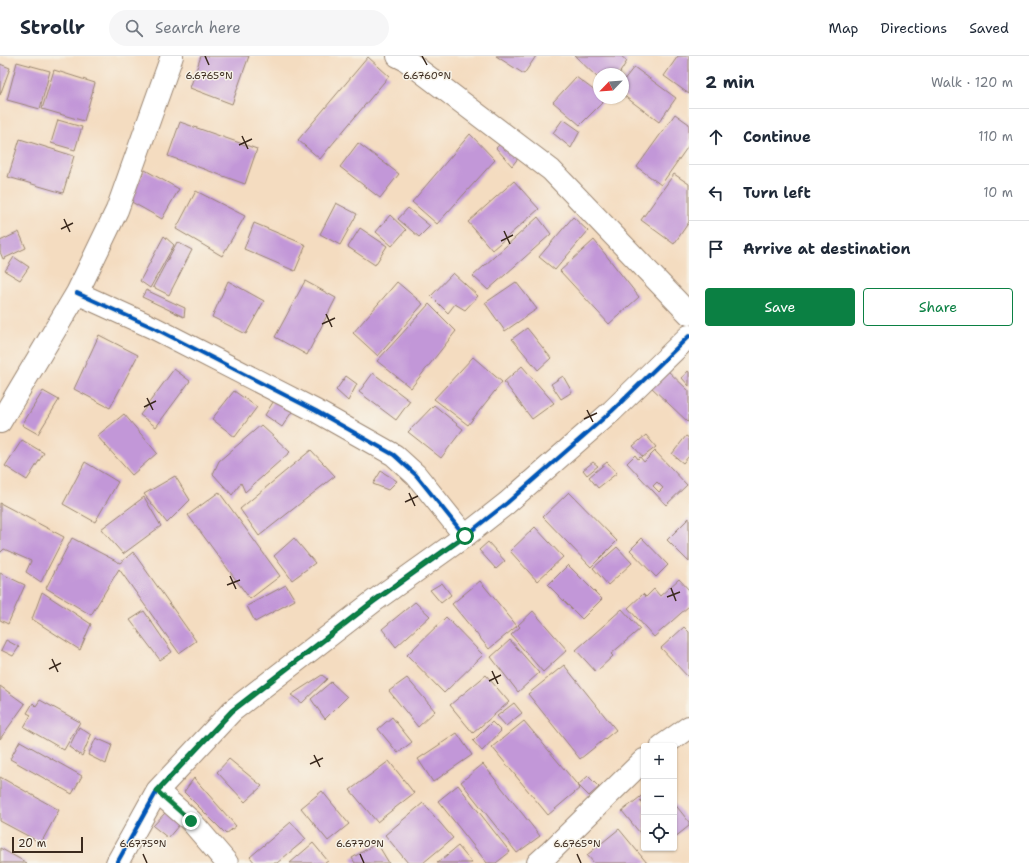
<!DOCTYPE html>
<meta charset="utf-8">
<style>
body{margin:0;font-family:"Shantell Sans",sans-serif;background:#f6f6f7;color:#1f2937}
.controls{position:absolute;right:12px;bottom:12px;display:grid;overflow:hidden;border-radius:4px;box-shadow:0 1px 3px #0004}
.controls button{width:36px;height:36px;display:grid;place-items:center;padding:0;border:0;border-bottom:1px solid #e0e1e3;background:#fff;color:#1f2937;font:20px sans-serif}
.compass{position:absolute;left:593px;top:12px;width:36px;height:36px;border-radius:50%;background:#fff;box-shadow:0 1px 3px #0004;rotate:245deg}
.scale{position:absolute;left:12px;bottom:10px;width:71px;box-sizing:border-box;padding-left:4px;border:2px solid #3b2a1e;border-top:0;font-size:11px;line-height:14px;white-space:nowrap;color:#3b2a1e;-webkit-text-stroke:3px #f7f3e8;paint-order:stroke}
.stop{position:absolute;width:12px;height:12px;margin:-9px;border:3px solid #0b8043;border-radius:50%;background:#fff}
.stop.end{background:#0b8043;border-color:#fff;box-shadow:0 1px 4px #0008}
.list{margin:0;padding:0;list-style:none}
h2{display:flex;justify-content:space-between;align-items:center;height:52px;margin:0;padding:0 16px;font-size:17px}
h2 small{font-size:13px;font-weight:400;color:#747a83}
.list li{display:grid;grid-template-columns:26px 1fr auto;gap:12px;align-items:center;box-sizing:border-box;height:56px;padding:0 16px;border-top:1px solid #e0e1e3}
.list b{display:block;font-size:15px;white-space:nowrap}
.list em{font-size:13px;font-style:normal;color:#747a83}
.actions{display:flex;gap:8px;padding:12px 16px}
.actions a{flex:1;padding:9px 0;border:1px solid #0b8043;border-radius:4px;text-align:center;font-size:14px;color:#0b8043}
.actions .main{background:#0b8043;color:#fff}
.icon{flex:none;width:22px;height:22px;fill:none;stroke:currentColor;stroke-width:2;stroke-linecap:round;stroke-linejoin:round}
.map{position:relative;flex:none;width:689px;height:807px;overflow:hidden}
header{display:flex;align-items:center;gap:24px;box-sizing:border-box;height:56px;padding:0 20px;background:#fff;border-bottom:1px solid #e0e1e3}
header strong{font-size:19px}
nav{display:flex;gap:22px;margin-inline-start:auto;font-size:14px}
.search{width:280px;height:36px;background:#f6f6f7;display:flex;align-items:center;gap:10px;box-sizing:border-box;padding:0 14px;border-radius:22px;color:#747a83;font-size:15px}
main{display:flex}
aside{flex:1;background:#fff}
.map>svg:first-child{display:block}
</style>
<header>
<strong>Strollr</strong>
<div class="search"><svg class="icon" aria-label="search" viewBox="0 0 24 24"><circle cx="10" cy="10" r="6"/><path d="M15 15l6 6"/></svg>Search here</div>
<nav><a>Map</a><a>Directions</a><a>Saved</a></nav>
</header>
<main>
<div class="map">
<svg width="689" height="807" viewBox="0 0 689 807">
<rect width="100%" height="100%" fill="#f7f3e8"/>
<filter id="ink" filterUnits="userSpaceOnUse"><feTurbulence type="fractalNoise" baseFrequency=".025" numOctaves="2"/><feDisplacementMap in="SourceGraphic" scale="8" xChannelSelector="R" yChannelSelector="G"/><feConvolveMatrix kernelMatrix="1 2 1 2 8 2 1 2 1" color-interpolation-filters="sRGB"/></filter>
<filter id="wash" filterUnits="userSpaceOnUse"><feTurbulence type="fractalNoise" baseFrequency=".012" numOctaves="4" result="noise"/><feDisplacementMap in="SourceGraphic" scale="16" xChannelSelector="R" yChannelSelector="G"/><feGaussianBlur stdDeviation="0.9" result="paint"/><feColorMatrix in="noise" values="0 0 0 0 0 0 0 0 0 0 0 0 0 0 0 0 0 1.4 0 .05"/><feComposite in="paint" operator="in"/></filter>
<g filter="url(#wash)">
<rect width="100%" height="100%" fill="#f4dcc0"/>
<g id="blocks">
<!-- building -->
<path fill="#c297d8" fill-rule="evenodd" d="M201,0H249L232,48L190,32Z
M496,0H536L524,18Z
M575,0H621L627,5L619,18H599V23Z
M678,0H689V38L664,20Z
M368,1L389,20L320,103L298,84Z
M17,6L50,15L40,53L7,44Z
M0,8L10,12L0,39Z
M634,11L676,42L659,66L623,39V25Z
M54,14L95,27L84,65L42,53Z
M576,21L599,38V42H604L606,43L580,69L553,46Z
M675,58L689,68V89L661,129L637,111Z
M563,63L580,75L571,92L553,77Z
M58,64L82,71L75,94L51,87Z
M180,66L257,93L245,128L168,100Z
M470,78L495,104L437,168L412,146Z
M507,82L522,97L512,110L496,92Z
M20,83L74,100L63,137L8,121Z
M358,87L399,118L380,142L340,111Z
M145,114L179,133L162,163L128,144Z
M674,118L689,128V166L674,188L641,164Z
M514,125L539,153L492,194L468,166Z
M196,135L245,160L222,200L176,173Z
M336,147L357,158L340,189L320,178Z
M408,152L430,170L419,181L398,163Z
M390,159L406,174L392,190L376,176Z
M538,161L551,178L488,234L473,220Z
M573,161L588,175L555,214L539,201Z
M254,167L306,189L295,215L244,193Z
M360,172L387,190L375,209L348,191Z
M19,176L26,192L3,203L0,196V185Z
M164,180L174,189L150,232L140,225Z
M594,184L639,241L609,268L560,215Z
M177,186L192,194L169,239L153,231Z
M14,201L29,211L20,224L5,215Z
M453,217L478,240L465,254L455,248L448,257L431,240Z
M228,225L264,245L246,278L212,261Z
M305,225L336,242L307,299L275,281Z
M397,226L423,248L378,300L353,277Z
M516,226L537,253L505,275L485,247Z
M146,234L185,252L184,261L142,241Z
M429,248L456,275L411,332L377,305Z
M527,272L551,302L538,314L512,283Z
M99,279L138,299L110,352L74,333Z
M473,301L502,326L468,369L434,343Z
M522,310L554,347L532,363L504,326Z
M174,313L190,325L156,371L140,359Z
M666,313L689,335V367L650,330Z
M688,315L689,316V330L682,322Z
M373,317L410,345L396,364L359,336Z
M346,320L357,328L348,345L336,334Z
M563,320L572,336L561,343L551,328Z
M43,335L59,344L38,378L22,369Z
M234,335L257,351L235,381L212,363Z
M275,343L293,354L282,371L265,359Z
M434,349L463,373L441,402L408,376Z
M124,358L157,397L132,419L97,380Z
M261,369L290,396L245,436L241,427L232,439L213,418L219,405Z
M646,379L656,391L643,401L633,390Z
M686,380L689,382V400L683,407L672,398Z
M22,384L44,397L27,424L5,410Z
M311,394L335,420L259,480L240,453Z
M655,395L687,429L666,449L627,407L635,399L638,403L640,401L644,406ZM657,426L663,432L659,436L653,430Z
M85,406L118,426L95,466L63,448Z
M593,406L598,410L587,419L583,414Z
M607,406L617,417L598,432L589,421Z
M381,415L397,425L388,434L373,428Z
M175,420L190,444L167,467L144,438Z
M219,436L280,520L250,543L188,459Z
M569,436L617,485L591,511L543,461Z
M144,441L161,470L123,498L101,473Z
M0,447L64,481L41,526L26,516L31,505L4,493L0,497Z
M689,462V506L667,484Z
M535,471L563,501L537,525L510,495Z
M72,482L120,507L133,496L196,585L179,597L119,513L91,559L46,532Z
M294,482L315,507L292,524L274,500Z
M642,482L668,509L656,521L630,494Z
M488,486L505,505L496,513L479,494Z
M617,491L632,507L608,529L593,512Z
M568,509L602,543L582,563L548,529Z
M0,517L25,529L8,568L0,564Z
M679,523L689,534V550L654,581L628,552L643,538L646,541L654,533L660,540Z
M480,525L517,570L489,593L452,548Z
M442,527L451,539L441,547L430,534Z
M286,529L295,544L255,566L247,550Z
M42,536L91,568L80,594L32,563Z
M415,546L430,560L396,591L382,573Z
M622,553L640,573L611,598L613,600L596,616L576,594Z
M144,555L172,596L160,604L130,564Z
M533,555L567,594L543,616L511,579L520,571L518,569Z
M446,561L483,599L444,637L407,599Z
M684,571L689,576V622L661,592Z
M6,584L19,591L13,600L1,594Z
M510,584L539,617L518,636L491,601Z
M564,609L616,674L580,703L528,638Z
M322,619L327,623L302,647L291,639Z
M486,619L509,646L473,677L450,649Z
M407,622L435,655L418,671L389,635Z
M331,626L347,641L325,663L311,643Z
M0,630L25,648L0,683Z
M40,644L80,666L64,694L24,671L31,659L27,657L33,647L36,650Z
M514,647L522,657L506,670L497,660Z
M392,661L412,686L398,697L378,673Z
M524,665L580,732L548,759L492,691Z
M492,666L501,675L482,695L473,685Z
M79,671L91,679L82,700L69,691Z
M457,677L472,699L433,726L418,703Z
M96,682L112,689L106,708L88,699Z
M20,685L82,720L72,738L10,703Z
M229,703L262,730L245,746L217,716Z
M389,705L414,737L377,766L350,734Z
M483,708L540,780L517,797L461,726Z
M588,720L599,731L589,740L578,729Z
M0,721L59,754L41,787L0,765Z
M194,722L236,770L226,778L184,736Z
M458,729L510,796L496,807H487L438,745Z
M322,735L349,768L328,785L301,752Z
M644,738V742L640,745L644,749V782L622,755Z
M423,747L453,782L423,807H408L385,779Z
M674,747L689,766V770L674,782Z
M165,757L179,769L168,782L153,770Z
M291,766L306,783L277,807H255L250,801Z
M619,773L647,807H594L587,799Z
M313,787L328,805L325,807H290Z
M377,787L389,807H355L352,802Z
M458,790L472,807H437Z
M0,792L27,807H0Z"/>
</g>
</g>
<g filter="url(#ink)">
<use href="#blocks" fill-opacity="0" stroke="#98836f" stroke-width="1"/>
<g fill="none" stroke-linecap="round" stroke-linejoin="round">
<defs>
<path id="minor" d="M398,0L406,4L551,114L689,258
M77,237L154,272L316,355L394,399L416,419L465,480
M0,366L77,237L117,154L172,0
M662,690L689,671
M157,735L191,765L227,807
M117,807L157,735L232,655L374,545L465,480L507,447L612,355L689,280
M538,807L549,797L644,704"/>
</defs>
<!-- minor casing -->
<use href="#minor" stroke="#98836f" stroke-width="24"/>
<!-- minor -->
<use href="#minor" stroke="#fff" stroke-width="22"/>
<defs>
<path id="cycleway" d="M77,237L154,272L316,355L394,399L416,419L465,480
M117,807L157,735L232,655L374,545L465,480L507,447L612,355L689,280"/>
</defs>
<!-- cycleway casing -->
<use href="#cycleway" stroke="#f7f3e8" stroke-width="6"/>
<!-- cycleway -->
<use href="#cycleway" stroke="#0057b8" stroke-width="4"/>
</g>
</g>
<g fill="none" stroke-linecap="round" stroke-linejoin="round" filter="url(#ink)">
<!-- route -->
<path stroke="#0b8043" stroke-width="5" d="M191,765L157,735L232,655L374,545L465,480"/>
</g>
<!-- ticks -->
<path fill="none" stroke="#3b2a1e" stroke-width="1.5" d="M205,0L209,9M422,0L427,9M242,80L248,93M239,89L252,83M64,163L70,176M61,173L73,167M504,175L510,188M501,185L513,179M326,258L332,271M322,268L335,262M147,342L153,354M144,351L156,345M587,354L593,366M584,363L597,357M409,437L415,450M405,446L418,440M230,520L236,533M227,529L240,524M671,532L676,545M667,541L680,536M52,603L58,616M49,613L61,607M492,615L498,628M489,625L501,619M314,699L320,711M310,708L323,702M143,798L147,807M360,798L364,807M577,798L581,807"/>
<g font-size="10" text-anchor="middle" fill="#3b2a1e" stroke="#f7f3e8" stroke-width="3" stroke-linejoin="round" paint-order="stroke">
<text x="427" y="23">6.6760°N</text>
<text x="209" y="23">6.6765°N</text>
<text x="143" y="791">6.6775°N</text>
<text x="360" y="791">6.6770°N</text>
<text x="577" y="791">6.6765°N</text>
</g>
</svg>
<div class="controls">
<button>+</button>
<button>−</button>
<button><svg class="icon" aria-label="locate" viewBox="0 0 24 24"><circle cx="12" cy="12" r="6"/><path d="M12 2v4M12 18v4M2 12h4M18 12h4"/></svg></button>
</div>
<svg class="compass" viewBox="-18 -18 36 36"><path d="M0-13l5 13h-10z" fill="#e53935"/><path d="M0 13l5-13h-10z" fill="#747a83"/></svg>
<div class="scale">20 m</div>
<div class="stop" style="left:465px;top:480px"></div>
<div class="stop end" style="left:191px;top:765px"></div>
</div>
<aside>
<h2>2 min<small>Walk · 120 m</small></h2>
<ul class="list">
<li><svg class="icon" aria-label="ahead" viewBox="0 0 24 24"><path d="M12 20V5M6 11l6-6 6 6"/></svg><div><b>Continue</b></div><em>110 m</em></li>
<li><svg class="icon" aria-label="left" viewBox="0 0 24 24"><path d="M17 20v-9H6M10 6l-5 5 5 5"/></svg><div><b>Turn left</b></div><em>10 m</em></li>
<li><svg class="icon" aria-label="arrive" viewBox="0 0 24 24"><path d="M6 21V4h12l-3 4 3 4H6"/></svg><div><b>Arrive at destination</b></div></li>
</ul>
<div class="actions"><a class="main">Save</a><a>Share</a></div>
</aside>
</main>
